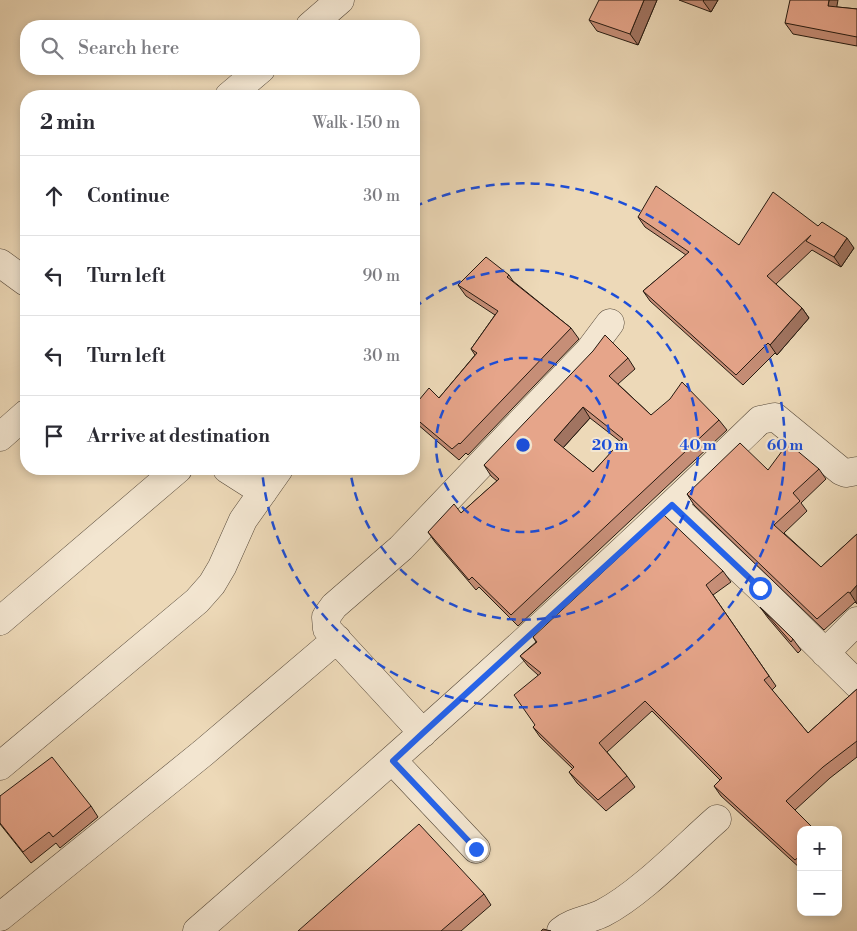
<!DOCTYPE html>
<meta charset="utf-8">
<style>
body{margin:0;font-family:"Libre Bodoni",serif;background:#f7f7f7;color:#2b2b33}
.controls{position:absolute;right:15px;bottom:15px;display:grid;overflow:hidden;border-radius:10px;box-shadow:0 2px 8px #0003}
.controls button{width:45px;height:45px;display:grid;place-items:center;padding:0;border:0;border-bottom:1px solid #e1e1e2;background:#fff;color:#2b2b33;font:25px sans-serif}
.stop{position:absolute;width:15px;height:15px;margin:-11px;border:4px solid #2563eb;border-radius:50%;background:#fff}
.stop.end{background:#2563eb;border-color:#fff;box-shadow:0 1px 5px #0008}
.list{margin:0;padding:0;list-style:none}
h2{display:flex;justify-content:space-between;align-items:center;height:65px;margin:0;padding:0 20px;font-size:21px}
h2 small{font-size:16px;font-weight:400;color:#7c7c81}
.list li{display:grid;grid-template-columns:32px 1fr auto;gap:15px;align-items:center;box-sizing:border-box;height:80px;padding:0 20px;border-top:1px solid #e1e1e2}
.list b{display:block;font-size:19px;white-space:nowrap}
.list em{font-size:16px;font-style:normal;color:#7c7c81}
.icon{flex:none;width:28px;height:28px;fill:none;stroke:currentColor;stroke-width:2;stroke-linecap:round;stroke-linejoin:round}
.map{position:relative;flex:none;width:857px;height:931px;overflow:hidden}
.search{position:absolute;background:#fff;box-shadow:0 2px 8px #0003;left:20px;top:20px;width:400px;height:55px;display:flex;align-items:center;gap:12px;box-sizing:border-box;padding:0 18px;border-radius:20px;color:#7c7c81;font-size:19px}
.panel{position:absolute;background:#fff;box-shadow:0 2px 8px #0003;left:20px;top:90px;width:400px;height:385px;border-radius:20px}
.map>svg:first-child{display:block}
</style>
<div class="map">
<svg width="857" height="931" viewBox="0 0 857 931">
<rect width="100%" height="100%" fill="#edd9b8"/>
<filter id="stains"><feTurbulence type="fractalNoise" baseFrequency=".004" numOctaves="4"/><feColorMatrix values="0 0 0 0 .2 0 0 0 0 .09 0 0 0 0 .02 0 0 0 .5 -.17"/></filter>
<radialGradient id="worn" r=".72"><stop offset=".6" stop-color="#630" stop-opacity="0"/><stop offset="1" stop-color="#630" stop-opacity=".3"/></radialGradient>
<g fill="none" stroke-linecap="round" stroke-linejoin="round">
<defs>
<path id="street" d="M310,26L340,0
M229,96L261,69
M0,263L26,282
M0,437L26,414
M227,469L263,492
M672,505L760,588L857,684
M0,621L178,469
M825,653L857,621
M423,733L327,629L326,617L334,606L401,548L589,351L610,323
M393,761L476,849
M0,766L197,601L212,584L222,567L243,520L279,469
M0,917L203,753L337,639
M197,931C388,765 578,597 760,420L775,417L841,471L846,473L857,471
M561,931C573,921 589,920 603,913C640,894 685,847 717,819"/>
</defs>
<!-- street casing -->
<use href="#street" stroke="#56493a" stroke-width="29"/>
<!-- street -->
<use href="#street" stroke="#f3e6d1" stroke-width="28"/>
</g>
<!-- wall -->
<path fill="#c68e77" stroke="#241910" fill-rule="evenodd" d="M657,0L638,45L597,31L589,20Z
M679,0H718L711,12Z
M837,7L857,9V46L793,34L785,23Z
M638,217L739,245L818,226L854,248L841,267L812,250L776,284L802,308L809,318L777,355L775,353L743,385L650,301L643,291L686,255L645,227Z
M509,275L513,281L571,328L579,339L468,455L466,453L459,460L416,423L414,420V406L439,398L475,355L471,349L495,315L466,296L458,285Z
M628,358L635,369L618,384L651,415L719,420L727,430L518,626L479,587L476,590L435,542L428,532L461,513L497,481L491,476L484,465ZM590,418L621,442L593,472L563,448Z
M819,469L826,479L801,503L807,511L784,533L821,567L857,534V604L855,602L824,630L694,505L687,494L768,470Z
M723,571L731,582L713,595L776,686L772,690L808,733L857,689V757L830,778L795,810L801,830V869L721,796L714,786L720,780L652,711L607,752L627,776L635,787L606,811L577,783L569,772L573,769L540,737L533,727L535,725L538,675L528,666L520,656L536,642L533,637Z
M760,607L793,639L801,650L798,653L768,618Z
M0,796L91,806L98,817L60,848L56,843L31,863L0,824Z
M484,894L491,905L461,931H298Z"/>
<!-- shaded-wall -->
<path fill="#a17461" stroke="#241910" d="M644,0H657L638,45L630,34Z
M704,0H718L711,12L703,1Z
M829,0H838L835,17L828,6Z
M847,238L854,248L841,267L834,257Z
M802,308L809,318L777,355L770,345Z
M583,407L590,418L561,450L554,440Z
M857,585V604L850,593Z"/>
<!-- building -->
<path fill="#e6a58a" stroke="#241910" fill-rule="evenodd" d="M599,0H644L630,34L589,20Z
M790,0H829L828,6L857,9V37L785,23Z
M656,186L739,245L773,192L818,226L822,222L847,238L834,257L806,241L811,235L767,276L802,308L770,345L768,343L736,375L643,291L689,252L638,217Z
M486,257L509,275L507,277L571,328L460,444L459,443L452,449L414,417V406L429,388L439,398L477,353L471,349L498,311L458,285Z
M605,335L628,358L609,376L651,415L670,399L682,382L719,420L511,615L472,577L469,580L428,532L454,504L461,513L499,479L484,465L593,351ZM583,407L623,439L593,472L554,440Z
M740,443L768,470L788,443L819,469L793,493L800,501L774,525L821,567L857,534V585L850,593L848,592L817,619L687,494Z
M664,515L723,571L706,585L769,676L764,680L808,733L857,689V741L823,767L786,801L815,830H801V855L795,860L714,786L722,778L645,701L599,743L627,776L598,800L569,772L574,767L533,727L535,725L514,695L541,673L520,656L537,642L533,637Z
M760,607L793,639L791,642Z
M52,757L91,806L53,837L49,832L23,852L0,823V796Z
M419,824L484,894L441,931H298Z
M543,929L551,931H541Z"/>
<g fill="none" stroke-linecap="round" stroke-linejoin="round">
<!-- route -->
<path stroke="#2563eb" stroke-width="6" d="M476,849L393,761L423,733L672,505L760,588"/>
</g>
<!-- distance rings -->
<g fill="none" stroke="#1d4ed8" stroke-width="2.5" stroke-dasharray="9 6">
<circle cx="523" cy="445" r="87"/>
<path d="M414 308A175 175 0 1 1 350 469"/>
<path d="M414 207A262 262 0 1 1 262 470"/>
</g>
<circle cx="523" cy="445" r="8" fill="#1d4ed8" stroke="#f3e6d1" stroke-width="2.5"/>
<g font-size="15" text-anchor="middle" font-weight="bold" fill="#1d4ed8" stroke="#f3e6d1" stroke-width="4" stroke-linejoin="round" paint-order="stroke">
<text x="610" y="450">20 m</text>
<text x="698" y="450">40 m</text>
<text x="785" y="450">60 m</text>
</g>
<rect width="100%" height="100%" filter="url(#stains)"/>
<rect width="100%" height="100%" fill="url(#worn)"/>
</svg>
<div class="controls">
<button>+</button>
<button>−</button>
</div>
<div class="stop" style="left:760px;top:588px"></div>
<div class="stop end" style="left:476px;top:849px"></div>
<div class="search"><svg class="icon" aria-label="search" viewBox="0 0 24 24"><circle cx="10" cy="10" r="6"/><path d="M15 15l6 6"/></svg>Search here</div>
<section class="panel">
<h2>2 min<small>Walk · 150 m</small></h2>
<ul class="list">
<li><svg class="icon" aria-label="ahead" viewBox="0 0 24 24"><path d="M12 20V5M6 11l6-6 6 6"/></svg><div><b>Continue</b></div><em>30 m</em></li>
<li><svg class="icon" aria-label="left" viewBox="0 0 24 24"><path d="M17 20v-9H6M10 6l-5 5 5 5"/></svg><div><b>Turn left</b></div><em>90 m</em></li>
<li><svg class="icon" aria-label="left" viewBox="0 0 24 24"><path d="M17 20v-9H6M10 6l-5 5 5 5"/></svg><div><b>Turn left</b></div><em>30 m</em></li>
<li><svg class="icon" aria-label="arrive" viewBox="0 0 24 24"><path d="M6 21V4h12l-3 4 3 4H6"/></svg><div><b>Arrive at destination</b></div></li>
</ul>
</section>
</div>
